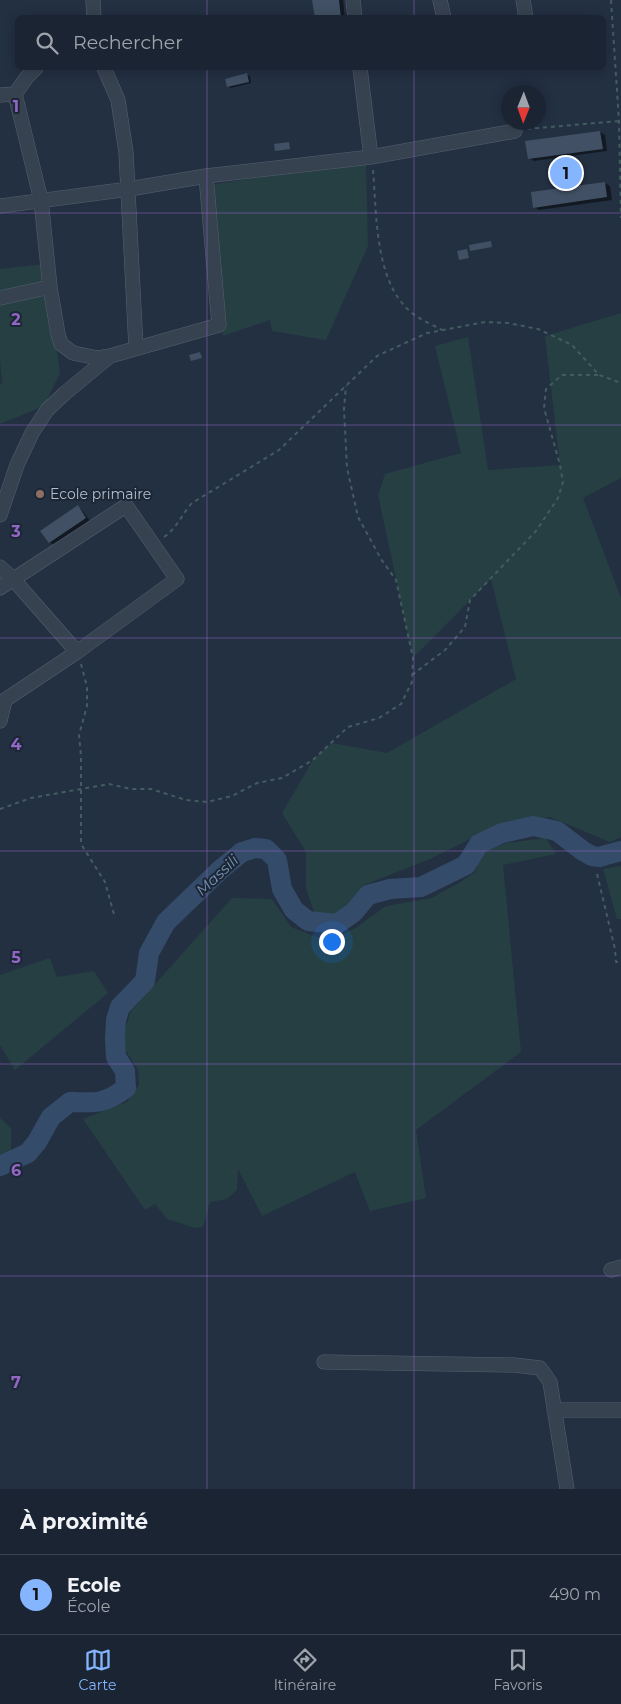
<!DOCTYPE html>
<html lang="fr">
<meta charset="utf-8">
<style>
body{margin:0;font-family:Montserrat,sans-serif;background:#232c3a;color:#f1f3f6}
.compass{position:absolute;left:501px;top:85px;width:45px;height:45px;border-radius:50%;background:#1a2432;box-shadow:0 2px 12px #0003;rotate:181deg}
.you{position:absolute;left:331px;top:941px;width:18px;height:18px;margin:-12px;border:4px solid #fff;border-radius:50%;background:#1a73e8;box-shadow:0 0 0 8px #1a73e833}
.badge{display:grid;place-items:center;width:32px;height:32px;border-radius:50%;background:#85b5ff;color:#111;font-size:16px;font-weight:700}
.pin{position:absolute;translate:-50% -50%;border:2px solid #fff;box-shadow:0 1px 5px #0006}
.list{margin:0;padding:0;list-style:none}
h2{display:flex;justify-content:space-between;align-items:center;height:65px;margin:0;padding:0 20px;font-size:21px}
h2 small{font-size:16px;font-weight:400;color:#9fa4ac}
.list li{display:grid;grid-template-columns:32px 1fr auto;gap:15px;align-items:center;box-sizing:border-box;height:80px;padding:0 20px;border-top:1px solid #38414d}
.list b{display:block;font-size:19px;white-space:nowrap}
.list p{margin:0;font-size:16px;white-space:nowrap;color:#9fa4ac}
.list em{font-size:16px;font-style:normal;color:#9fa4ac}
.icon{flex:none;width:28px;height:28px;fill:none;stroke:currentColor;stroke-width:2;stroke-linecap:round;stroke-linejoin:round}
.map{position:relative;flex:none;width:621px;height:1489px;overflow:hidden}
.search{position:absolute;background:#1a2432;box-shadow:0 2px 12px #0003;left:15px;right:15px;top:15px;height:55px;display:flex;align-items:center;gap:12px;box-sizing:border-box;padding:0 18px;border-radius:8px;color:#9fa4ac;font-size:19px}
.sheet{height:145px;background:#1a2432}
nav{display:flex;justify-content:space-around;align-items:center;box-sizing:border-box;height:70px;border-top:1px solid #38414d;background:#1a2432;font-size:14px;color:#9fa4ac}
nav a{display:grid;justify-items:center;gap:2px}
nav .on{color:#85b5ff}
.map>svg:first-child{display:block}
</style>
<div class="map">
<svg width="621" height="1489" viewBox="0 0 621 1489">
<rect width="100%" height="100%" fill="#233042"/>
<!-- green -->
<path fill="#253f43" d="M366,160L368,246L326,340L272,331L270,320L223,336L210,185Z
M45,264L60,373L44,406L0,424V384H2L0,359V269Z
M621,313V478L583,498L621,598V837L610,842L550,817L496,826L430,859L364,885L340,914L315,915L306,888V852L282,813L313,760L331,743L387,753L516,679L491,579L413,658L378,495L385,474L461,453L435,346L468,337L488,470L560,465L545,336Z
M546,838L556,854L503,865L521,1052L416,1130L426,1198L370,1211L355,1172L262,1216L238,1169L237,1190L227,1199L210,1202L203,1227L195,1228L167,1219L155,1204L145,1210L83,1119L127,1102L139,1085L138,1070L124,1048L125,1029L131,1011L232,898L272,899L291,927L319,938L338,937L357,927L386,906L431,898L459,883L475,872L482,853L506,843Z
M621,866V919H617L603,869Z
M50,958L57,977L94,971L108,993L15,1070L0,1045V975Z
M0,1118L11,1128V1153L0,1158Z"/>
<!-- shadow -->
<path fill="#0007" d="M314,0H343L345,18H316Z
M247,75L250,76L251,83L231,88L228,86Z
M600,132L605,135L607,151L534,161L529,158Z
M605,183L610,186L612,200L539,210L534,207Z
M78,507L82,510L90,521L54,545L49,542Z"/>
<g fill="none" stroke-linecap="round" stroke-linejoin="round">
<!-- river -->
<path stroke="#354b6a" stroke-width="20" d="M0,1166L28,1153L37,1142L51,1117L70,1102C96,1103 105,1104 126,1088L125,1071L116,1057L115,1039L116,1020L120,1007L145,981L149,953L166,922L220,870L242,852L255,848L266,849L277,860L282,889L294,910L308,921L337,924L354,912L368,895L390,889L421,887L466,865L479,844L502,833L533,826L557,831L583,851L592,856L599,857L621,851"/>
</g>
<!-- building -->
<path fill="#415064" d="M312,0H339L341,18H315Z
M247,73L249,82L227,87L225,79Z
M600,131L603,149L528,159L525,141Z
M289,142L290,149L275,151L274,144Z
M605,182L607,197L533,208L531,192Z
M491,241L492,247L470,251L469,245Z
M467,249L469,258L459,260L457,251Z
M200,352L202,358L191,361L189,355Z
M78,505L86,518L49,543L40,531Z"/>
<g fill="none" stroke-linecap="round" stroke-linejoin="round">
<defs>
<path id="minor" d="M93,0L94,18
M353,0L355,18
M440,0L444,18
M523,0L526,18
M104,68L118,100L126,152L136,348
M360,68L371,157
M15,94L41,200L50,287L58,334L61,344L73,353L98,358L110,356
M0,95L15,94L27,77L36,68
M0,206L129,189L206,176L371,157L515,131
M0,298L50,287
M0,515L17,465L32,433L47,410L64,394L110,356L219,325L206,176
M0,567L13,579L77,652
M0,588L124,507H127L177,579L77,652L5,700L0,721
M611,1270L621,1267
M324,1362L514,1365L540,1368L550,1382L567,1489
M554,1410H621"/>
</defs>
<!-- minor casing -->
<use href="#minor" stroke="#55606f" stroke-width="15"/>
<!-- path -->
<path stroke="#435c5f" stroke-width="2" stroke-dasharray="4 4" stroke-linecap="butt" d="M611,0L619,121L621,218
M527,129L619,121
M373,170C377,215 374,282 412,313C421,320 433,325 442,330
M164,537C177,528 182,514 192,503L279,450L377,356L427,333L485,322L508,323L538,329L572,345L599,375L621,383
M81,664L87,687V706L79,735L81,756V844L105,882L115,918
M412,675L445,650L465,627L470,600L536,531L558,498L563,482L560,465L544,408L546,389L562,375H599
M0,809L31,798L109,784L131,789H151L186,800L207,802L232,796L257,783L282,778L313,760L348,727L379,718L401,704L412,682L413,658L396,580L381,559L358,517L347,468L344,409L346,386
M597,874L615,949L616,962H621"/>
<!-- minor -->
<use href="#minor" stroke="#374251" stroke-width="14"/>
</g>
<!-- grid -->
<path fill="none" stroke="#9266c4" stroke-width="1" stroke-opacity="0.55" d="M207,0V18M414,0V18M207,68V1489M414,68V1489M0,213H621M0,425H621M0,638H621M0,851H621M0,1064H621M0,1276H621"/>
<!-- markers -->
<circle fill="#8d6e63" stroke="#1c2736" stroke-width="2" cx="40" cy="494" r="5"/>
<g text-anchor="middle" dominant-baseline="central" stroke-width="4" stroke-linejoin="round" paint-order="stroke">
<!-- poi labels -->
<g font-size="14" fill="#b4bdcc" stroke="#1c2736" text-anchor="start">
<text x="50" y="494">Ecole primaire</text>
</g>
<!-- water labels -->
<g font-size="15" font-style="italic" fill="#7993b6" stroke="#1c2736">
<text transform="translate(217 875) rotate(-43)">Massili</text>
</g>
</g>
<g font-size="16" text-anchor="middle" font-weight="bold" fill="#9266c4" stroke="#1c2736" stroke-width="4" stroke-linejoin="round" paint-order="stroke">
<text x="16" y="112">1</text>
<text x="16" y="325">2</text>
<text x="16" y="537">3</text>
<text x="16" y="750">4</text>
<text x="16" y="963">5</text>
<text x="16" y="1176">6</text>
<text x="16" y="1388">7</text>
</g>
</svg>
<svg class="compass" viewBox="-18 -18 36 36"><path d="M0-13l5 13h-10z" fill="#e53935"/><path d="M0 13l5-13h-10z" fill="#9fa4ac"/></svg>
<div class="you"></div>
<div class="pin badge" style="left:566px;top:173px">1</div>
<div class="search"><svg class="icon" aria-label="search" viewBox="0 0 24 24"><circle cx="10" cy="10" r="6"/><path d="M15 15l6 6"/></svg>Rechercher</div>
</div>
<section class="sheet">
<h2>À proximité<small></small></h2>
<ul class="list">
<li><span class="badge">1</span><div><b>Ecole</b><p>École</p></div><em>490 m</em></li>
</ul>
</section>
<nav>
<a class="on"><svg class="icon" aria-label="map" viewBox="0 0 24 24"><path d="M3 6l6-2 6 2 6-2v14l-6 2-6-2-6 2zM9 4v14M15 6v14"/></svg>Carte</a>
<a><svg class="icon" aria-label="directions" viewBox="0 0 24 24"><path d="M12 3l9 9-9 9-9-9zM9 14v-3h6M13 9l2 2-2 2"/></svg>Itinéraire</a>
<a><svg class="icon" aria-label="saved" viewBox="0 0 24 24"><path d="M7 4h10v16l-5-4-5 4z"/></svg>Favoris</a>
</nav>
